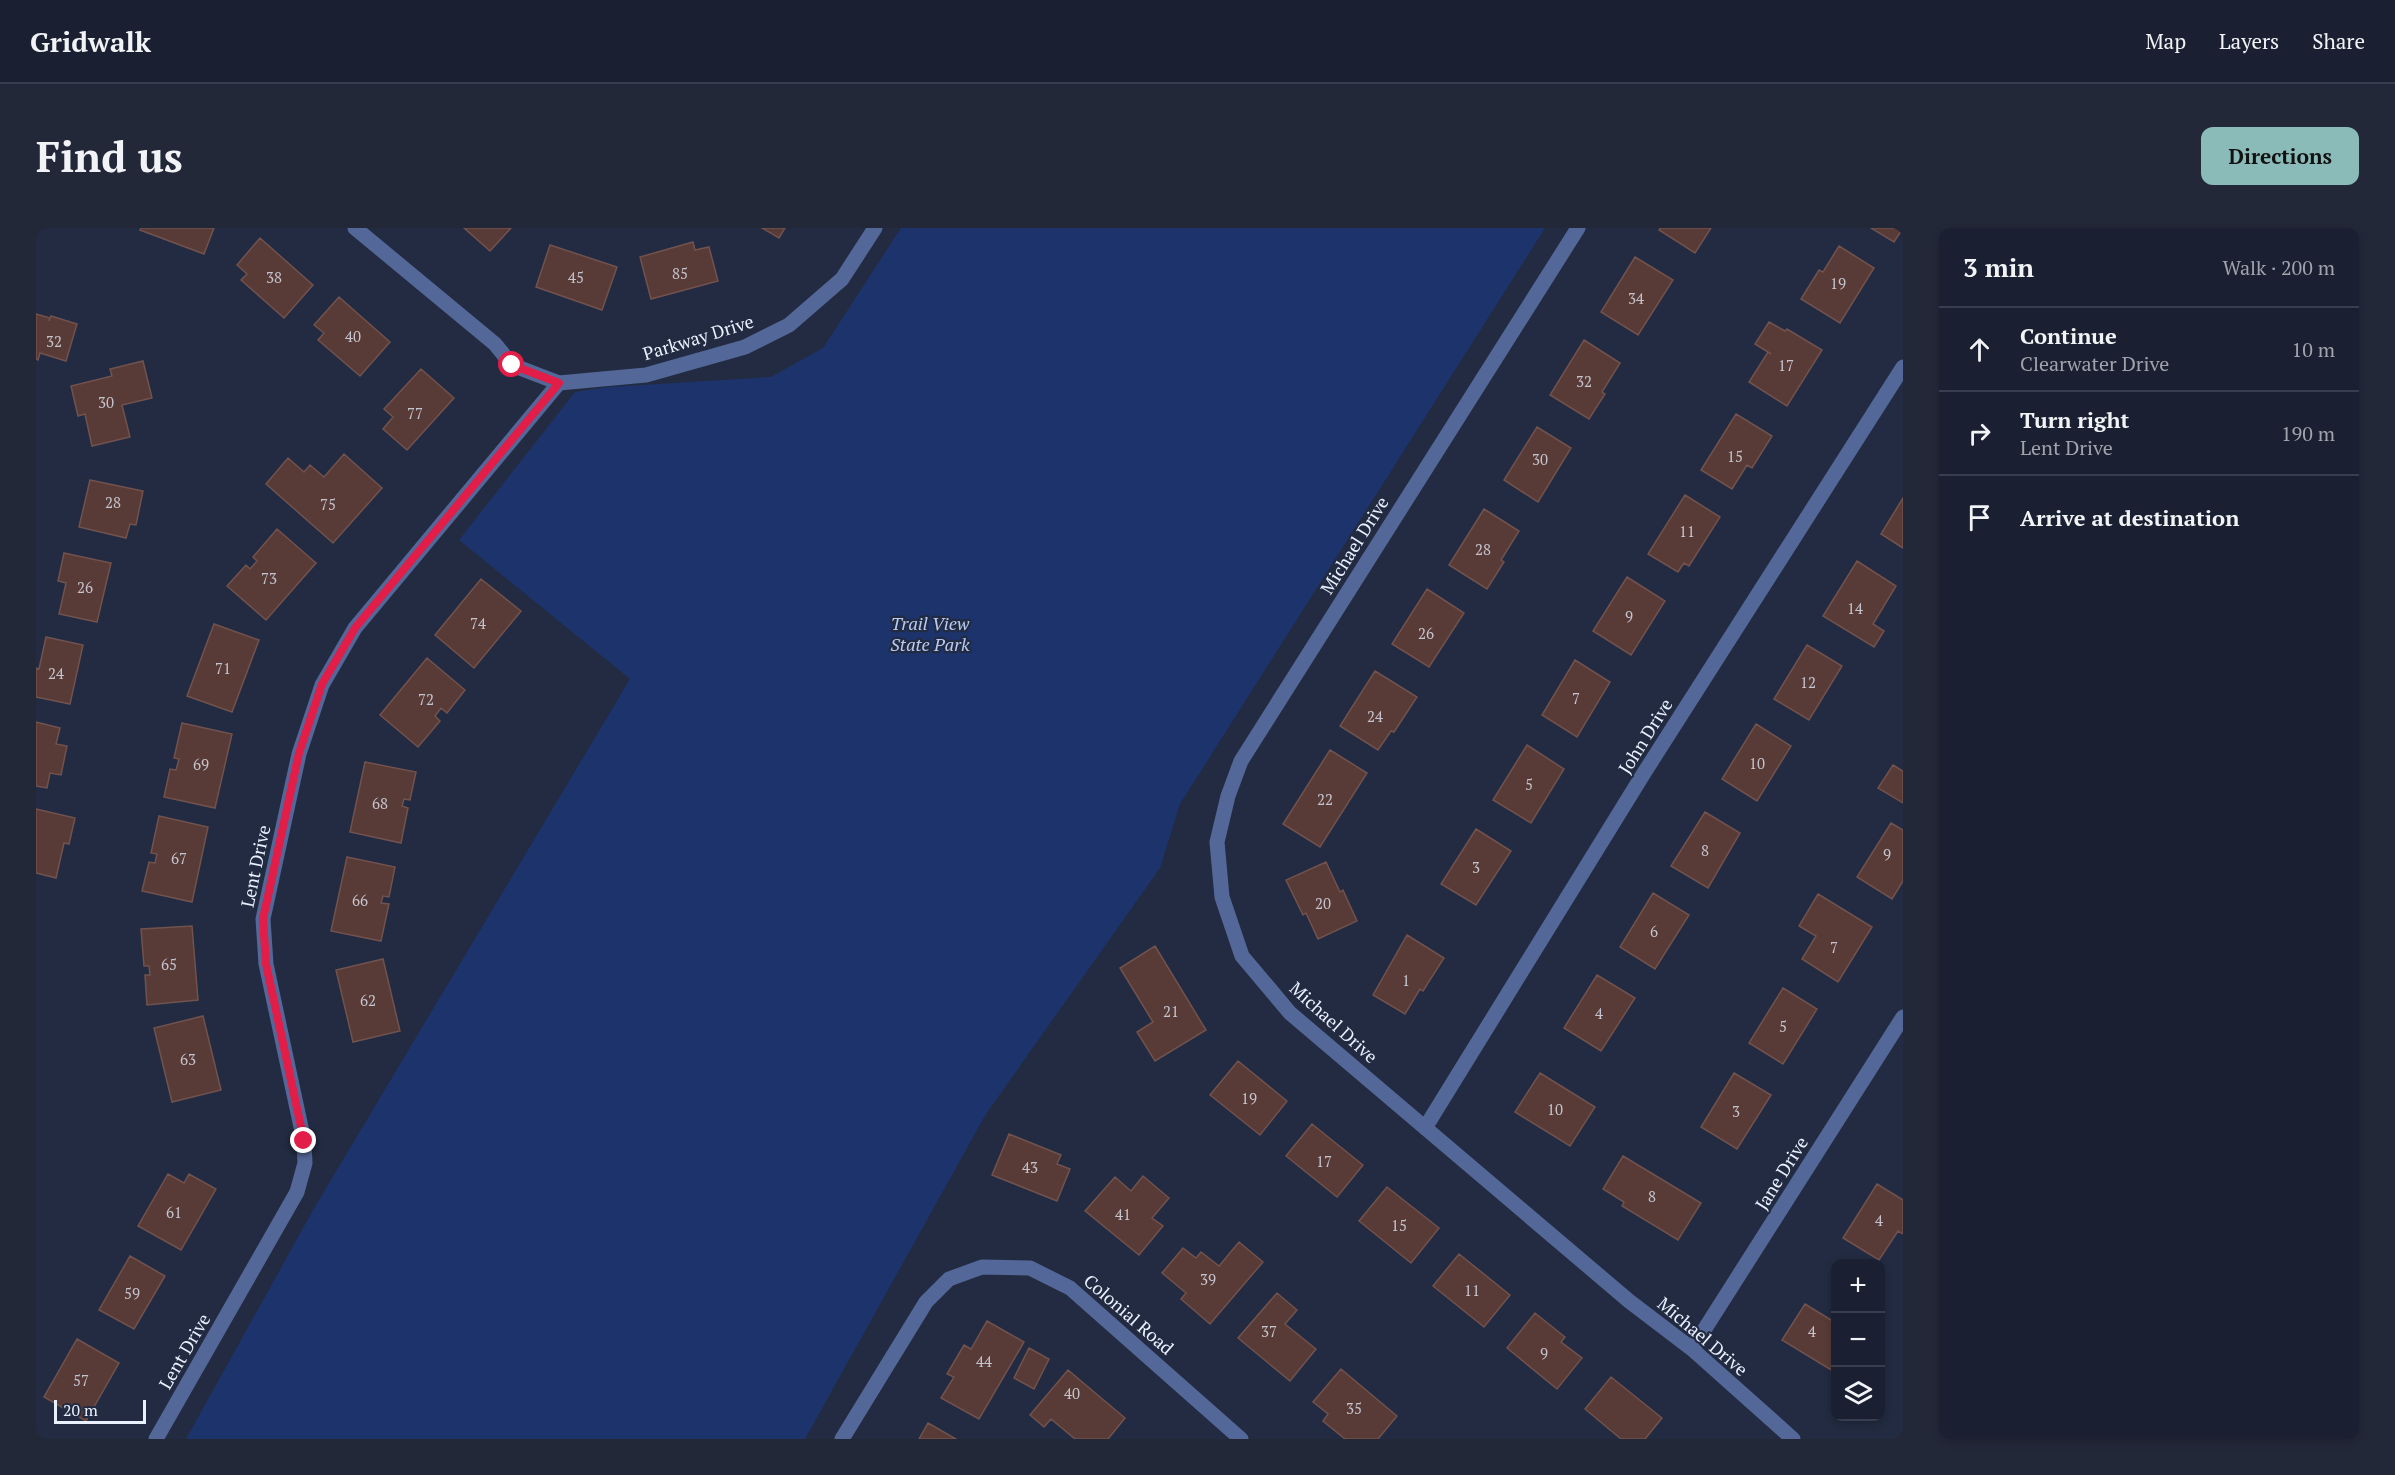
<!DOCTYPE html>
<meta charset="utf-8">
<style>
body{margin:0;font-family:"PT Serif",serif;background:#232839;color:#f1f3f6}
.controls{position:absolute;right:18px;bottom:18px;display:grid;overflow:hidden;border-radius:12px;box-shadow:0 3px 9px #0003}
.controls button{width:54px;height:54px;display:grid;place-items:center;padding:0;border:0;border-bottom:2px solid #383e4d;background:#1a2031;color:#f1f3f6;font:30px sans-serif}
.scale{position:absolute;left:18px;bottom:15px;width:92px;box-sizing:border-box;padding-left:6px;border:3px solid #e9f0ff;border-top:0;font-size:16px;line-height:21px;white-space:nowrap;color:#e9f0ff;-webkit-text-stroke:4px #222b41;paint-order:stroke}
.stop{position:absolute;width:18px;height:18px;margin:-14px;border:4px solid #e11d48;border-radius:50%;background:#fff}
.stop.end{background:#e11d48;border-color:#fff;box-shadow:0 2px 6px #0008}
.list{margin:0;padding:0;list-style:none}
h2{display:flex;justify-content:space-between;align-items:center;height:78px;margin:0;padding:0 24px;font-size:26px}
h2 small{font-size:20px;font-weight:400;color:#9fa3ab}
.list li{display:grid;grid-template-columns:39px 1fr auto;gap:18px;align-items:center;box-sizing:border-box;height:84px;padding:0 24px;border-top:2px solid #383e4d}
.list b{display:block;font-size:22px;white-space:nowrap}
.list p{margin:0;font-size:20px;white-space:nowrap;color:#9fa3ab}
.list em{font-size:20px;font-style:normal;color:#9fa3ab}
.icon{flex:none;width:33px;height:33px;fill:none;stroke:currentColor;stroke-width:2;stroke-linecap:round;stroke-linejoin:round}
.map{position:relative;flex:none;width:1867px;height:1211px;overflow:hidden;border-radius:12px}
header{display:flex;align-items:center;gap:36px;box-sizing:border-box;height:84px;padding:0 30px;background:#1a2031;border-bottom:2px solid #383e4d}
header strong{font-size:28px}
nav{display:flex;gap:33px;margin-inline-start:auto;font-size:21px}
.intro{display:flex;align-items:center;justify-content:space-between;box-sizing:border-box;height:144px;padding:0 36px}
h1{margin:0;font-size:42px}
.button{padding:15px 27px;border-radius:12px;background:#8bbbb9;color:#111;font-size:21px;font-weight:700}
main{display:flex;gap:36px;padding:0 36px}
aside{flex:1;background:#1a2031;border-radius:12px;box-shadow:0 3px 9px #0003}
.map>svg:first-child{display:block}
</style>
<header>
<strong>Gridwalk</strong>
<nav><a>Map</a><a>Layers</a><a>Share</a></nav>
</header>
<div class="intro"><h1>Find us</h1><a class="button">Directions</a></div>
<main>
<div class="map">
<svg width="1867" height="1211" viewBox="0 0 1867 1211">
<rect width="100%" height="100%" fill="#222b41"/>
<!-- green -->
<path fill="#1d336b" d="M865,0H1509L1144,576L1124,640L950,886L769,1211H150L277,982L594,451L423,312L539,164L573,159L735,149L787,120Z"/>
<!-- building -->
<path fill="#583b37" stroke="#71524e" stroke-width="1.5" d="M105,0H178L168,26L104,2Z
M428,0H475L454,23Z
M726,0H749L743,10Z
M1624,0H1675L1659,25L1623,2Z
M1835,0H1867L1858,14Z
M224,10L277,57L248,90L205,52L211,46L201,37Z
M657,14L659,22L673,19L682,53L615,71L604,29Z
M514,17L581,39L566,82L500,59Z
M1803,18L1838,40L1804,95L1765,71L1783,42L1787,44Z
M1599,29L1637,52L1602,107L1565,84Z
M303,69L354,114L324,148L282,112L288,105L278,97Z
M0,86L14,90L13,93L15,88L41,96L30,133L4,125L2,132L0,131Z
M1733,94L1749,103L1751,101L1786,122L1751,178L1713,154L1732,124L1735,126L1719,116Z
M1548,112L1584,135L1566,164L1569,166L1553,191L1514,167Z
M107,133L116,170L86,177L94,209L56,218L49,186L42,188L35,158L76,148L74,141Z
M385,141L418,170L371,222L347,201L357,189L348,181Z
M1700,186L1736,208L1716,240L1711,237L1696,261L1665,242Z
M1501,199L1535,220L1502,274L1468,252Z
M308,226L346,260L297,315L230,256L252,230L268,244L274,237L288,249Z
M54,252L107,263L100,297L94,296L90,310L43,299Z
M1649,267L1684,289L1653,338L1648,335L1642,344L1612,326Z
M1867,270V320L1845,306Z
M1448,281L1483,303L1465,332L1468,334L1451,361L1413,337Z
M241,301L280,335L230,392L191,358L210,337L214,341L221,333L217,329Z
M28,325L75,335L61,394L23,386L30,355L22,353Z
M1821,333L1860,358L1837,396L1848,403L1838,419L1787,388Z
M1591,349L1629,373L1595,427L1557,403Z
M445,351L485,383L438,440L399,407Z
M1391,361L1428,385L1393,439L1356,416Z
M178,396L223,412L196,484L151,468Z
M10,409L47,417L34,476L0,469V440L3,441Z
M1771,417L1806,438L1773,492L1738,471Z
M391,430L429,462L411,485L405,480L399,488L404,493L382,519L344,487Z
M1539,432L1574,454L1541,509L1506,487Z
M1339,443L1381,469L1358,504L1355,503L1342,522L1304,498Z
M0,494L24,500L20,516L31,518L25,547L14,545L11,560L0,558Z
M146,495L196,506L179,580L128,569L134,541L140,542L143,531L138,530Z
M1720,496L1755,518L1721,573L1686,551Z
M1491,517L1528,541L1495,595L1457,572Z
M1294,522L1331,545L1284,619L1247,596Z
M329,534L380,544L374,572L368,571L366,578L372,580L365,615L314,604Z
M1857,537L1867,543V575L1842,560Z
M0,581L39,590L33,616L28,615L20,650L0,645Z
M1669,584L1704,605L1672,660L1635,638Z
M123,588L172,599L156,674L106,663L113,634L119,635L121,626L115,625Z
M1855,595L1867,602V653L1856,671L1821,649Z
M1440,601L1475,623L1440,677L1405,656Z
M311,629L359,639L353,669L347,668L345,675L353,676L345,713L295,703Z
M1290,634L1304,664L1307,662L1321,693L1282,711L1270,685L1267,687L1250,652Z
M1617,665L1653,687L1619,741L1584,719Z
M1782,666L1836,699L1802,754L1766,731L1780,708L1763,698Z
M156,698L162,772L111,777L109,747H114L113,738H108L105,701Z
M1371,707L1408,730L1387,763L1384,761L1369,786L1337,767Z
M1119,718L1170,802L1119,833L1101,804L1117,794L1084,740Z
M347,731L364,803L317,814L300,742Z
M1561,747L1599,770L1565,823L1528,800Z
M1747,760L1781,781L1747,836L1713,815Z
M167,788L185,862L136,874L118,800Z
M1202,833L1251,873L1224,907L1174,867Z
M1504,845L1559,879L1534,918L1479,884Z
M1698,845L1735,867L1701,921L1665,899Z
M1276,896L1327,937L1301,969L1250,928Z
M973,906L1025,927L1021,936L1034,941L1021,973L956,947Z
M1587,928L1665,975L1642,1012L1586,978L1588,974L1567,961Z
M132,946L148,955L153,946L180,961L145,1022L102,998Z
M1107,948L1133,970L1116,990L1127,998L1103,1027L1049,983L1079,949L1095,963Z
M1841,956L1867,972V1006L1862,1003L1843,1032L1807,1010Z
M1351,959L1403,1000L1375,1035L1323,993Z
M1203,1014L1227,1034L1174,1096L1145,1071L1150,1065L1126,1045L1147,1020L1160,1030L1165,1024L1183,1038Z
M1423,1026L1474,1067L1448,1099L1397,1058Z
M94,1028L129,1048L98,1101L63,1082Z
M1241,1065L1261,1082L1249,1096L1280,1121L1254,1153L1202,1110Z
M1769,1076L1800,1095V1145L1746,1112Z
M1499,1085L1529,1109L1525,1114L1546,1130L1521,1161L1471,1120Z
M951,1093L988,1114L943,1191L905,1170L918,1149L911,1146L928,1117L935,1121Z
M41,1111L83,1135L50,1193L8,1169Z
M993,1120L1013,1131L998,1161L978,1150Z
M1305,1141L1361,1188L1342,1211H1309L1287,1193L1292,1186L1277,1174Z
M1032,1142L1089,1190L1072,1211H1039L1015,1191L1008,1199L994,1187Z
M1575,1149L1626,1190L1609,1211H1585L1549,1181Z
M892,1195L920,1211H883Z"/>
<g fill="none" stroke-linecap="round" stroke-linejoin="round">
<!-- street -->
<path stroke="#536898" stroke-width="15" d="M319,0L459,116L476,137L523,155L610,147L709,119L753,97L806,51L839,0
M1542,0L1205,533L1192,568L1181,614L1186,669L1206,728L1254,785L1593,1073L1656,1121L1757,1211
M1389,900L1608,545L1867,139
M1656,1121L1867,789
M120,1211L261,964L269,935L268,913L230,736L227,691L263,526L286,457L319,400L523,155
M806,1211L890,1074L913,1051L946,1039L994,1040L1034,1060L1205,1211"/>
</g>
<g fill="none" stroke-linecap="round" stroke-linejoin="round">
<!-- route -->
<path stroke="#e11d48" stroke-width="8" d="M268,913L230,736L227,691L263,525L286,456L319,400L523,155L476,137"/>
</g>
<g text-anchor="middle" dominant-baseline="central" stroke-width="4.5" stroke-linejoin="round" paint-order="stroke">
<!-- number labels -->
<g font-size="15" fill="#c5c3cd">
<text x="644" y="45">85</text>
<text x="238" y="49">38</text>
<text x="540" y="49">45</text>
<text x="1802" y="55">19</text>
<text x="1600" y="70">34</text>
<text x="317" y="108">40</text>
<text x="18" y="113">32</text>
<text x="1750" y="137">17</text>
<text x="1548" y="153">32</text>
<text x="70" y="174">30</text>
<text x="379" y="185">77</text>
<text x="1699" y="228">15</text>
<text x="1504" y="231">30</text>
<text x="77" y="274">28</text>
<text x="292" y="276">75</text>
<text x="1651" y="303">11</text>
<text x="1447" y="321">28</text>
<text x="233" y="350">73</text>
<text x="49" y="359">26</text>
<text x="1819" y="380">14</text>
<text x="1593" y="388">9</text>
<text x="442" y="395">74</text>
<text x="1390" y="405">26</text>
<text x="187" y="440">71</text>
<text x="20" y="445">24</text>
<text x="1772" y="454">12</text>
<text x="1540" y="470">7</text>
<text x="390" y="471">72</text>
<text x="1339" y="488">24</text>
<text x="1721" y="535">10</text>
<text x="165" y="536">69</text>
<text x="1493" y="556">5</text>
<text x="1289" y="571">22</text>
<text x="344" y="575">68</text>
<text x="1669" y="622">8</text>
<text x="1851" y="626">9</text>
<text x="143" y="630">67</text>
<text x="1440" y="639">3</text>
<text x="324" y="672">66</text>
<text x="1287" y="675">20</text>
<text x="1618" y="703">6</text>
<text x="1798" y="719">7</text>
<text x="133" y="736">65</text>
<text x="1370" y="752">1</text>
<text x="332" y="772">62</text>
<text x="1135" y="783">21</text>
<text x="1563" y="785">4</text>
<text x="1747" y="798">5</text>
<text x="152" y="831">63</text>
<text x="1213" y="870">19</text>
<text x="1519" y="881">10</text>
<text x="1700" y="883">3</text>
<text x="1288" y="933">17</text>
<text x="994" y="939">43</text>
<text x="1616" y="968">8</text>
<text x="138" y="984">61</text>
<text x="1087" y="986">41</text>
<text x="1843" y="992">4</text>
<text x="1363" y="997">15</text>
<text x="1172" y="1051">39</text>
<text x="1436" y="1062">11</text>
<text x="96" y="1065">59</text>
<text x="1233" y="1103">37</text>
<text x="1776" y="1103">4</text>
<text x="1508" y="1125">9</text>
<text x="948" y="1133">44</text>
<text x="45" y="1152">57</text>
<text x="1036" y="1165">40</text>
<text x="1318" y="1180">35</text>
</g>
<!-- street labels -->
<g font-size="18" fill="#e9f0ff" stroke="#222b41">
<text transform="translate(662 109) rotate(-17)">Parkway Drive</text>
<text transform="translate(1318 317) rotate(-58)">Michael Drive</text>
<text transform="translate(1609 508) rotate(-58)">John Drive</text>
<text transform="translate(219 638) rotate(-78)">Lent Drive</text>
<text transform="translate(1298 794) rotate(42)">Michael Drive</text>
<text transform="translate(1745 945) rotate(-58)">Jane Drive</text>
<text transform="translate(1093 1086) rotate(41)">Colonial Road</text>
<text transform="translate(1667 1108) rotate(40)">Michael Drive</text>
<text transform="translate(148 1123) rotate(-60)">Lent Drive</text>
</g>
<!-- park labels -->
<g font-size="18" font-style="italic" fill="#b8caf2" stroke="#222b41">
<text x="894" y="395">Trail View<tspan x="894" dy="21">State Park</tspan></text>
</g>
</g>
</svg>
<div class="controls">
<button>+</button>
<button>−</button>
<button><svg class="icon" aria-label="layers" viewBox="0 0 24 24"><path d="M12 4l9 5-9 5-9-5zM3 14l9 5 9-5"/></svg></button>
</div>
<div class="scale">20 m</div>
<div class="stop" style="left:476px;top:137px"></div>
<div class="stop end" style="left:268px;top:913px"></div>
</div>
<aside>
<h2>3 min<small>Walk · 200 m</small></h2>
<ul class="list">
<li><svg class="icon" aria-label="ahead" viewBox="0 0 24 24"><path d="M12 20V5M6 11l6-6 6 6"/></svg><div><b>Continue</b><p>Clearwater Drive</p></div><em>10 m</em></li>
<li><svg class="icon" aria-label="right" viewBox="0 0 24 24"><path d="M7 20v-9h11M14 6l5 5-5 5"/></svg><div><b>Turn right</b><p>Lent Drive</p></div><em>190 m</em></li>
<li><svg class="icon" aria-label="arrive" viewBox="0 0 24 24"><path d="M6 21V4h12l-3 4 3 4H6"/></svg><div><b>Arrive at destination</b></div></li>
</ul>
</aside>
</main>
